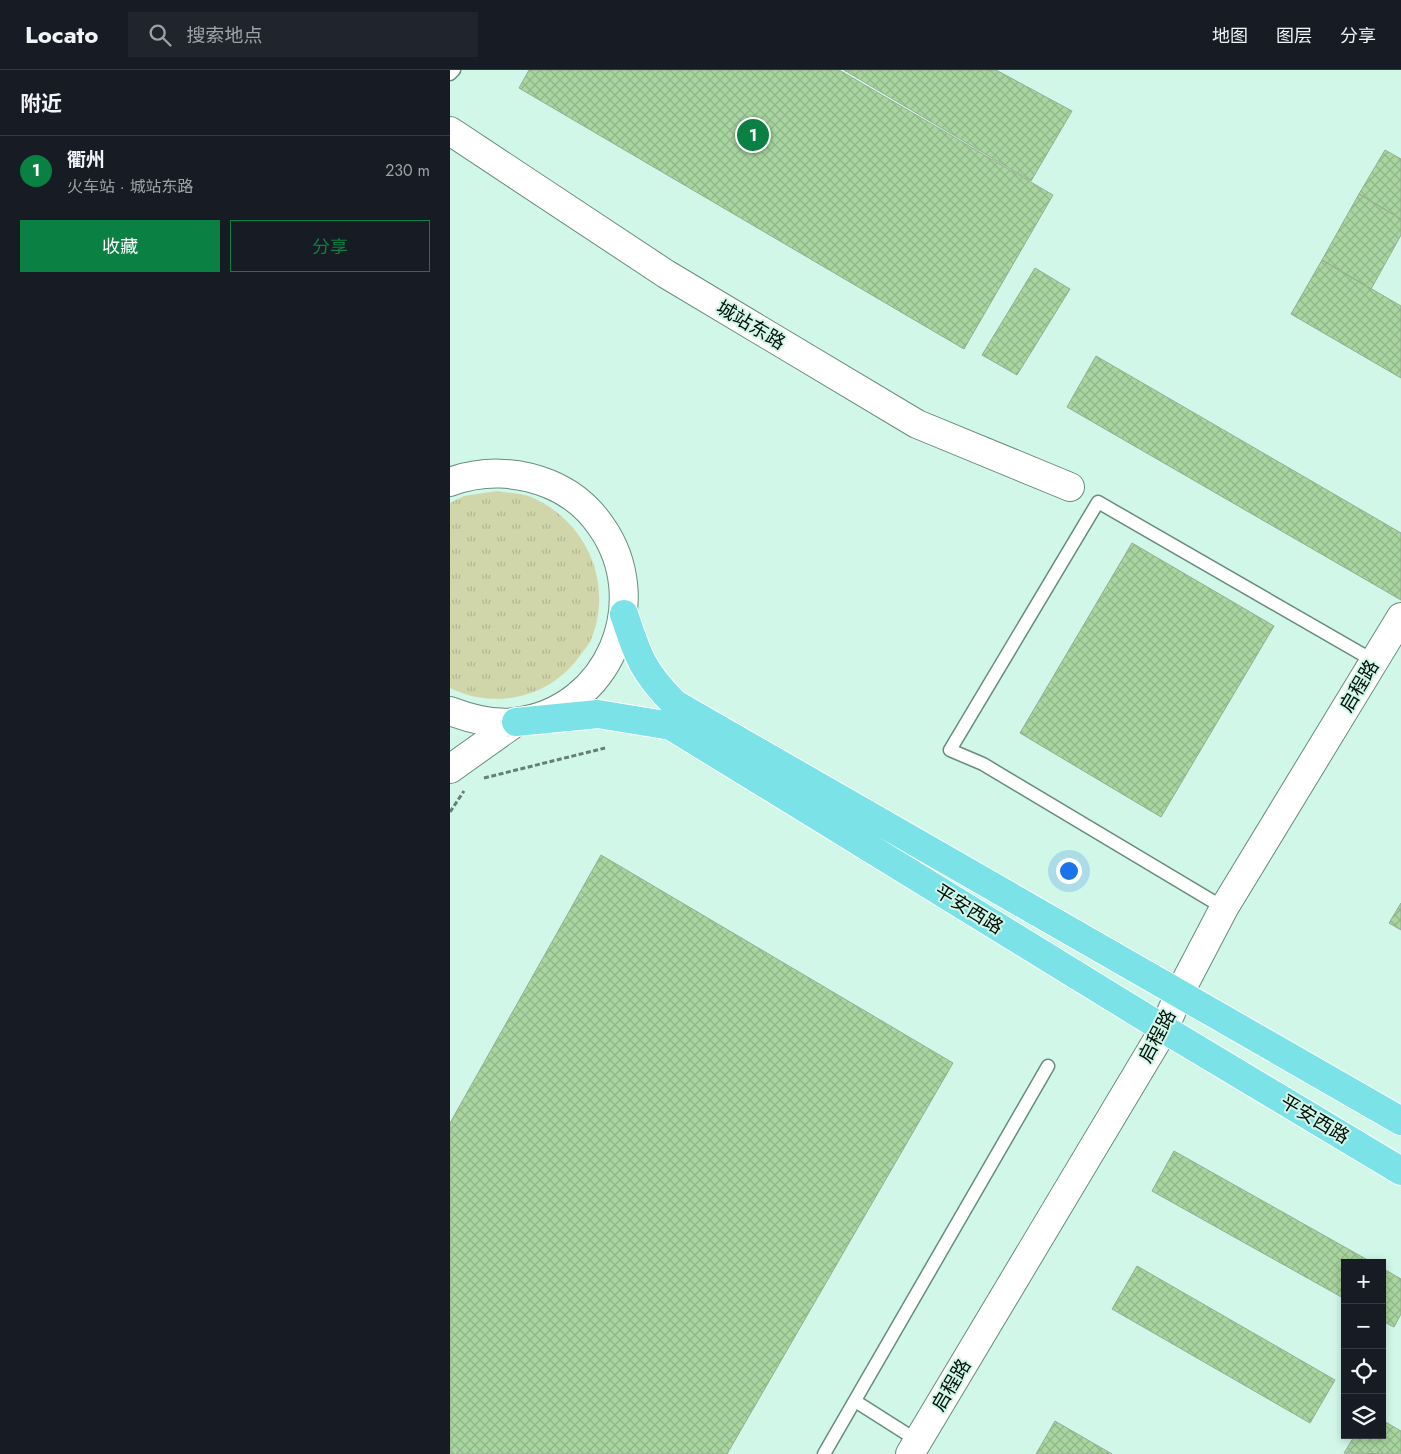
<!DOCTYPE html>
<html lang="zh">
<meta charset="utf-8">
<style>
body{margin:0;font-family:Jost,"Noto Sans SC",sans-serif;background:#20242c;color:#f1f3f6}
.controls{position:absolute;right:15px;bottom:15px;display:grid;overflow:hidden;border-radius:0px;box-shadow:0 2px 8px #0003}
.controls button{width:45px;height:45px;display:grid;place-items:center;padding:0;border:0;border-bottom:1px solid #363941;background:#171b24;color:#f1f3f6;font:25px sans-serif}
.you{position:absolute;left:618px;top:800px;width:18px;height:18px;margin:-12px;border:4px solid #fff;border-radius:50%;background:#1a73e8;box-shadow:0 0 0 8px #1a73e833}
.badge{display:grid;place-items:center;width:32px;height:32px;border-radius:50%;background:#0b8043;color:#fff;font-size:16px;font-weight:700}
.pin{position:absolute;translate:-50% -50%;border:2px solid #fff;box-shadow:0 1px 5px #0006}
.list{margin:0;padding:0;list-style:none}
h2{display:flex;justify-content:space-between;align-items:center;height:65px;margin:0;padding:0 20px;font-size:21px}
h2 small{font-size:16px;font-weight:400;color:#9ea1a6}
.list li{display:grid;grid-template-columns:32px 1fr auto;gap:15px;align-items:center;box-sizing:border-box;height:70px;padding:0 20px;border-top:1px solid #363941}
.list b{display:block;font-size:19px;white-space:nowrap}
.list p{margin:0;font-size:16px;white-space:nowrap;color:#9ea1a6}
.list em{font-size:16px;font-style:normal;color:#9ea1a6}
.actions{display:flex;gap:10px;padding:15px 20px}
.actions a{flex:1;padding:11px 0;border:1px solid #0b8043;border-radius:0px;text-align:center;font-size:18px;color:#0b8043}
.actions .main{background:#0b8043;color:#fff}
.icon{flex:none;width:28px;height:28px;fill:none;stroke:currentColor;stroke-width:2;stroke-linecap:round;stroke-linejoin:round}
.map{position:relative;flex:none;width:951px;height:1384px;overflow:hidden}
header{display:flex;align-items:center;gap:30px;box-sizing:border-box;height:70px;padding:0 25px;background:#171b24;border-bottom:1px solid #363941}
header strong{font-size:24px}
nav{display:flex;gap:28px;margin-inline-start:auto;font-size:18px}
.search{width:350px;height:45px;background:#20242c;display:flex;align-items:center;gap:12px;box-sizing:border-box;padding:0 18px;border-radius:0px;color:#9ea1a6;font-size:19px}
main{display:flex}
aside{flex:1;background:#171b24}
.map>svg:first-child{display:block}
</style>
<header>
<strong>Locato</strong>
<div class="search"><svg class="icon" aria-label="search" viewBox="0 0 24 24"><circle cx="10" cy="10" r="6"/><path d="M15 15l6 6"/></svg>搜索地点</div>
<nav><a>地图</a><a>图层</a><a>分享</a></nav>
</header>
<main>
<aside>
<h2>附近<small></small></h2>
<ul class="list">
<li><span class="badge">1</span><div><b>衢州</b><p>火车站 · 城站东路</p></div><em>230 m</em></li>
</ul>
<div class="actions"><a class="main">收藏</a><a>分享</a></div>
</aside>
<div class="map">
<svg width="951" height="1384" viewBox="0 0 951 1384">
<defs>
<pattern id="park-tufts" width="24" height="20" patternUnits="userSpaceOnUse" patternTransform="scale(1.25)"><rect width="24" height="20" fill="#d1d5aa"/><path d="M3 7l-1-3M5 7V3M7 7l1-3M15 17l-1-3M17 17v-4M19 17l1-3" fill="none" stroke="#b2b691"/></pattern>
<pattern id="building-cross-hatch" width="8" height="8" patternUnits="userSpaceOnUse" patternTransform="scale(1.25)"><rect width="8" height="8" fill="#a8d5a0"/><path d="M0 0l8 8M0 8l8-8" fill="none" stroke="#8fb688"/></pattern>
</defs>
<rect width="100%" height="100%" fill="#d0f7e8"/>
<!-- park -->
<path fill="url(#park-tufts)" d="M47,421C57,423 71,423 81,427C137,451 165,515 140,572C137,577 132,582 129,587C99,628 45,640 0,618V433L14,426Z"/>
<!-- building -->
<path fill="url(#building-cross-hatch)" stroke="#97ad93" d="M79,0H389L603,125L514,279L69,18Z
M394,0H546L622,41L581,111Z
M935,80L951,89V149L909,124Z
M909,124L951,149V165L921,219L872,190Z
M872,190L951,236V308L841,244Z
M585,198L620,219L567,305L532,285Z
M646,286L951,463V530L617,337Z
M682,473L824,556L711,747L570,663Z
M151,785L503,993L277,1384H0V1053Z
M951,833V860L939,853Z
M724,1081L923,1193H895V1229L702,1121Z
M687,1196L885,1310L860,1353L662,1239Z
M932,1198L951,1209V1244L944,1257L932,1251Z
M932,1350L951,1361V1384L894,1383L905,1365H932Z
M605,1351L662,1384H586Z"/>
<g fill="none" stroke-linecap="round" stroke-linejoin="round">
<defs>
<path id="lane" d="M0,4L4,0
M774,838L533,694L500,680L648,432L924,591
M405,1331L468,1371
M374,1384L598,996"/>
<path id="secondary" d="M0,61L216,204L467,354L620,417
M0,412C32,400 67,401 99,414C121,423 138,437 151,456C204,531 160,640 66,652C43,655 21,649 0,641
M0,699L66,652
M460,1384L714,959L729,924L774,838L951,547"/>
<path id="primary" d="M174,544C188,587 193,602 225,634L951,1051
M66,652L148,644L221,656L714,959L951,1101"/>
</defs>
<!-- lane casing -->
<use href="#lane" stroke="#688c7f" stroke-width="15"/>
<!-- secondary casing -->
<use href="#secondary" stroke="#688c7f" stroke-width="30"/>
<!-- primary casing -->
<use href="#primary" stroke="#fff" stroke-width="30"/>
<!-- path -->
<path stroke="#667f75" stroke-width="3" stroke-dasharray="5 2.5" stroke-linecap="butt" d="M34,708L155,678
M0,742L14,721"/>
<!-- lane -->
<use href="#lane" stroke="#fff" stroke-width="12"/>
<!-- secondary -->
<use href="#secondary" stroke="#fff" stroke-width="28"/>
<!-- primary -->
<use href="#primary" stroke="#7be3e7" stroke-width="28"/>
</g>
<g text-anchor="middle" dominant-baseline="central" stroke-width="4" stroke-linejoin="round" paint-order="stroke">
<!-- street labels -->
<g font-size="19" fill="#030f0a" stroke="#d0f7e8">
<text transform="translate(301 255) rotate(31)">城站东路</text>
<text transform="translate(909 616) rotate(-59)">启程路</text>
<text transform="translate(519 839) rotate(32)">平安西路</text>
<text transform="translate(707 966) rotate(-62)">启程路</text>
<text transform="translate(865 1049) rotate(31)">平安西路</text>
<text transform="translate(501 1315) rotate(-59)">启程路</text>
</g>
</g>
</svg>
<div class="controls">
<button>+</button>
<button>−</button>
<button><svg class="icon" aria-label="locate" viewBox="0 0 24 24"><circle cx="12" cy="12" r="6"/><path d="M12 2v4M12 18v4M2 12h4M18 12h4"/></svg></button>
<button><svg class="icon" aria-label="layers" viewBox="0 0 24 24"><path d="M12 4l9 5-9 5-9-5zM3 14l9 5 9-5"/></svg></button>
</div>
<div class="you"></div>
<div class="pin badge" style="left:303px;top:65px">1</div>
</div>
</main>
